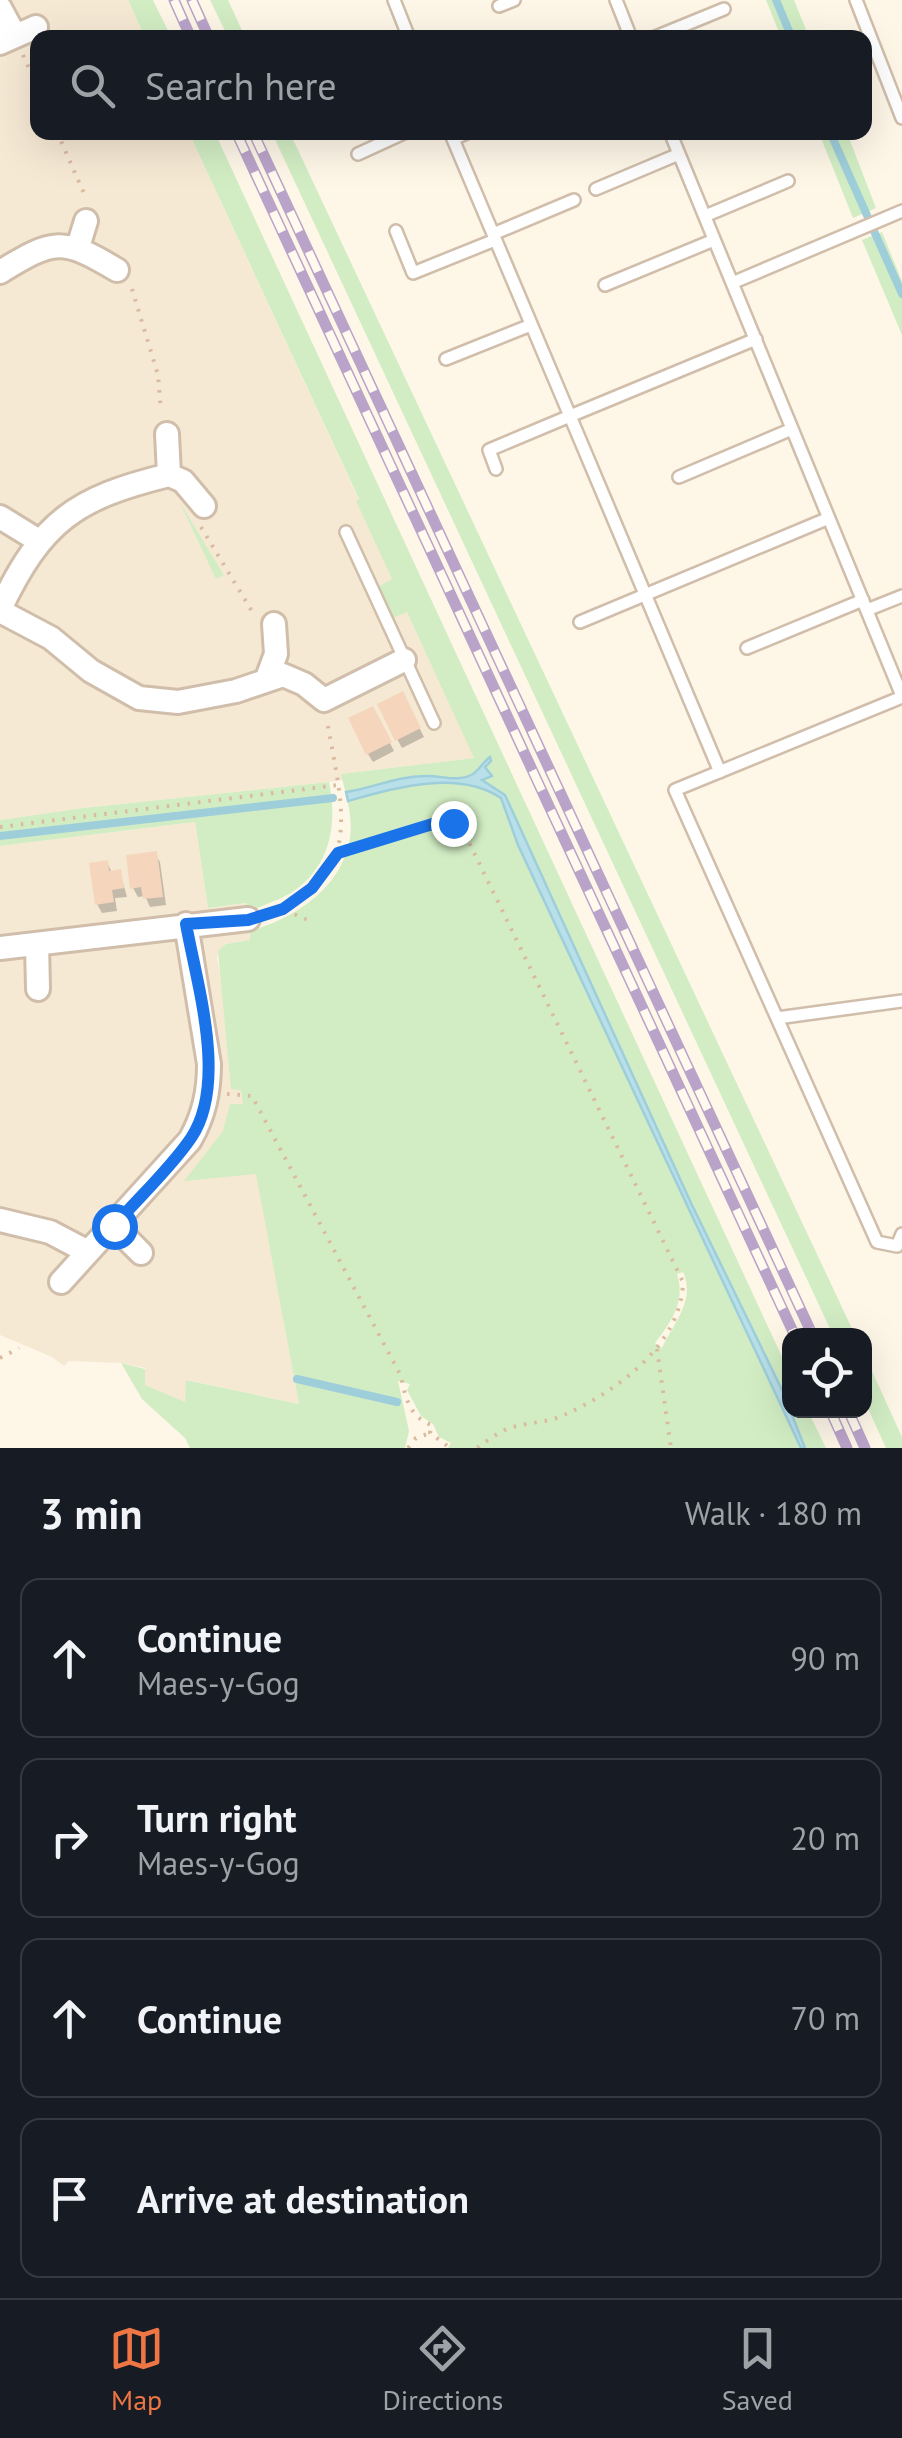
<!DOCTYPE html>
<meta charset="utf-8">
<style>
body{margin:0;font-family:"PT Sans",sans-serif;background:#242831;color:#f1f3f6}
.controls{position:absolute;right:30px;bottom:30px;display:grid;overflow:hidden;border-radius:20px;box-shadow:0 10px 40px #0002}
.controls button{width:90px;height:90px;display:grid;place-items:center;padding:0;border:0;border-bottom:2px solid #363941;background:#171b24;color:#f1f3f6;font:50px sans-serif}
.stop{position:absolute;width:30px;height:30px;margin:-22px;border:8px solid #1a73e8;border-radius:50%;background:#fff}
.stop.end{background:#1a73e8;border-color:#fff;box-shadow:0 2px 10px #0008}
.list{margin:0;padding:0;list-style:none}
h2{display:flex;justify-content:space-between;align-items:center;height:130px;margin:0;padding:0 40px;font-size:42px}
h2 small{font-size:32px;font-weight:400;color:#9ea1a6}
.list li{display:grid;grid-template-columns:65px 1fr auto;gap:30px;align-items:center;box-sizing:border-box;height:160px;margin:0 20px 20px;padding:0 20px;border:2px solid #363941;border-radius:20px}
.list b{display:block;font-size:38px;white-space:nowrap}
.list p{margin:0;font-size:32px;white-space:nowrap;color:#9ea1a6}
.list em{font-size:32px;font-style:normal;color:#9ea1a6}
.icon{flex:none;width:55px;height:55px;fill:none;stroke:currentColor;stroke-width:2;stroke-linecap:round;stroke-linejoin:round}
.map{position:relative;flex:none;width:902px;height:1448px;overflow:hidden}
.search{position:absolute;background:#171b24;box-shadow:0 10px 40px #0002;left:30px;right:30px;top:30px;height:110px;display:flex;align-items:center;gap:25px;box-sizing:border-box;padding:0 35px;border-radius:20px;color:#9ea1a6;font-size:38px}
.sheet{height:850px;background:#171b24}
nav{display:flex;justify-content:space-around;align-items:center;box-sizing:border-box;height:140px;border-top:2px solid #363941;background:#171b24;font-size:28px;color:#9ea1a6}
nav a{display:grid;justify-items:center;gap:5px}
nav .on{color:#ee7645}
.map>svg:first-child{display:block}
</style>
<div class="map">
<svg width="902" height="1448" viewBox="0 0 902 1448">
<rect width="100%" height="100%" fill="#fef6e7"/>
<!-- residential -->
<path fill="#f6e9d4" d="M0,0H128L145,37L38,38V132L189,133L359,500L357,502L475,758L342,774L343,780L329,782L83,808L0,820Z
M195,822L208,908L247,903L251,940L226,944L217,957L299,1404L187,1380L186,1403L144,1385L145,1368L121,1363L69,1361L64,1366L52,1357L0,1335V846Z"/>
<!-- green -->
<path fill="#d2edc4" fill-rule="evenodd" d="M128,0H153L171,37H145Z
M210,0H228L245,37H228Z
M766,0H794L809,37H781Z
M189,133H215L789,1372L790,1410L808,1411L826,1448H448L451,1443L439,1437L433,1424L421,1416L407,1390L410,1384L398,1381L409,1431L405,1448H190L185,1438L142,1399L121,1363L145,1369V1385L185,1402L186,1380L299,1404L256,1174L184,1181L223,1131L230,1104H243L241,1090L231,1089L218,951L226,944L250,940V931C295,918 342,888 350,838C353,816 346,795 341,774L474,758L407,612L393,618L378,587L392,579L356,501L359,499ZM683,1272C696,1300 673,1324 662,1348L655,1343C671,1322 686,1301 677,1274Z
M272,133H290L855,1335H833Z
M819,133H847L876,208L853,218Z
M882,232L902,281V335L862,240Z
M179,501L224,575L216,579Z
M329,782C338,825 330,868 291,893C277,901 262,905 248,913L246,903L208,908L195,822L0,846V820L83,808Z
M865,1356L902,1437V1448H886L865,1402Z"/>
<!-- water -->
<path fill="#b9dfe9" stroke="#9fcedb" stroke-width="2.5" d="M490,757L491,761L485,767L492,776L482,780L505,795L691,1203L783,1392L805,1448H801L518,845L501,798C457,769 395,788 348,801L346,792C373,788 397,776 425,776C441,775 457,783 473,774C480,769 483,762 490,757Z"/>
<!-- shadow -->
<path fill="#0003" d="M407,703L424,737L402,748L397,739Z
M377,717L394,751L373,762L368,754Z
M155,854L160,862L166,905L150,907L145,896L138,897L133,888Z
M107,862L111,871L120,872L127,897L115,898L117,911L102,913L97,904Z"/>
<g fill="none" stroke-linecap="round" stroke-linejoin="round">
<!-- stream -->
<path stroke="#9fcedb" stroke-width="8" d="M776,0L792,38
M830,132L902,294
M0,836L333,798
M297,1379L397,1402"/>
</g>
<!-- building -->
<path fill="#f5d6bd" d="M403,691L421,728L395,741L377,704Z
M373,706L392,742L366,755L348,718Z
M157,851L163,897L143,899L141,887L130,889L126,855Z
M108,860L109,871L121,869L124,888L112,890L114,902L95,905L89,863Z"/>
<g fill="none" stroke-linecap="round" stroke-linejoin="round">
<defs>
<path id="lane" d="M394,0L409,38
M616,0L631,38
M856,0L902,118
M499,6L514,0
M653,38L724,9
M450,132L570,416L756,339
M670,132L902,696
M453,139L469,132
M358,154L406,132
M596,189L679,154
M705,216L788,181
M396,231L413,273L495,240
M493,234L574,200
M732,283L902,211
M605,285L714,240
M446,359L531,325
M496,469L489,450L570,416L720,772
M679,477L792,429
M346,532L434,723
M867,610L902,596
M580,622L829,518
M747,648L863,600
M902,697L675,790L877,1242L897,1246L902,1234
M777,1018L902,1001"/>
<path id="street" d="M0,8L15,36
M0,43L36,27
M78,247L86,221
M0,272C54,239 62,237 117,270
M167,434L169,475
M0,517L39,541
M0,609C42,521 75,498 169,475L183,481L204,506
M0,611L51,638L91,671L139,698L178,702L236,691L283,675L304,684L324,700L404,660
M267,678L276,654L274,624
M37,944L38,989
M0,948L248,919
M0,1220L50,1232L88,1252
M114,1226L141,1253
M61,1282L190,1140C204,1115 209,1092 209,1064L186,924"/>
</defs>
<!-- lane casing -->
<use href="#lane" stroke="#d0beab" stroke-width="16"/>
<!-- street casing -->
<use href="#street" stroke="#d0beab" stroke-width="28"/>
<!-- path -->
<path stroke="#daba9f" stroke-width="4" stroke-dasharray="2.5 8" stroke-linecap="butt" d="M23,55L38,88
M57,132L86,198
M132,289L158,375L161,411
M201,527L253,613
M0,827L338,785
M338,853L439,822L453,823L463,830L683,1282C682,1344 616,1392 564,1415C547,1423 528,1422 510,1428C498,1432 487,1441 477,1448
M285,910L312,922
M269,914C369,878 340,801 327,720
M227,1094L252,1096L401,1376C405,1397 410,1418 432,1425L430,1433L450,1448
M657,1349L671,1448
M0,1358L19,1348
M408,1448L416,1438L430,1433"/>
<!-- lane -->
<use href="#lane" stroke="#fff" stroke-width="11"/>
<!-- street -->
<use href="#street" stroke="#fff" stroke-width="22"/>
<defs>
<path id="rail" d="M174,0L191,38
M192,0L209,38
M236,132L795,1336
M253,132L813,1336
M830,1410L847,1448
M848,1410L865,1448"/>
</defs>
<!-- rail casing -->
<use href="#rail" stroke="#baa3c9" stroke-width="11"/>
<!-- rail -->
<use href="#rail" stroke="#fff9ee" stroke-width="8" stroke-dasharray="22" stroke-linecap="butt"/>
</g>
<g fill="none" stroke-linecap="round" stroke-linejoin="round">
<!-- route -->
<path stroke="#1a73e8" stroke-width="12" d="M114,1226C139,1197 170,1169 191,1138C228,1083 197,985 186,924L248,920L283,909L312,888L338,853L439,822L453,823"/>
</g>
</svg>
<div class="controls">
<button><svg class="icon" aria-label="locate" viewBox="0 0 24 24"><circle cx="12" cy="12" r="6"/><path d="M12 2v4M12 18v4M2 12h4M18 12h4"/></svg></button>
</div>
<div class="stop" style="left:114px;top:1226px"></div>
<div class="stop end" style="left:453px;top:823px"></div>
<div class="search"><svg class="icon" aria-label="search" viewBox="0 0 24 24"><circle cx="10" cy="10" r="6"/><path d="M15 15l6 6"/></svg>Search here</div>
</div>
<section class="sheet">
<h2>3 min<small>Walk · 180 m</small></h2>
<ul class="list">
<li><svg class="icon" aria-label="ahead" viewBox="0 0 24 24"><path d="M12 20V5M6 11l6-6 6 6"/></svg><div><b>Continue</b><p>Maes-y-Gog</p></div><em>90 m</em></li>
<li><svg class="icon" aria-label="right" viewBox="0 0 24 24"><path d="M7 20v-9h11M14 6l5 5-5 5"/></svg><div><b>Turn right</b><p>Maes-y-Gog</p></div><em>20 m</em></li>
<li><svg class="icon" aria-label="ahead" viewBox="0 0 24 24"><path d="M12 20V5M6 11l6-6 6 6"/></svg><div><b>Continue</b></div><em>70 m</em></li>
<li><svg class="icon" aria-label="arrive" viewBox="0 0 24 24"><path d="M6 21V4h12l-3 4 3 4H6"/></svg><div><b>Arrive at destination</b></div></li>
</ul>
</section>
<nav>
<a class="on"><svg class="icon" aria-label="map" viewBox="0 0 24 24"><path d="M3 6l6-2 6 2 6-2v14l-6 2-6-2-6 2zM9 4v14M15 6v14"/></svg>Map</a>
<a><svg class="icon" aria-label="directions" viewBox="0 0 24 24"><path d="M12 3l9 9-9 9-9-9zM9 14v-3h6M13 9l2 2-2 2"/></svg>Directions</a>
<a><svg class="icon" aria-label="saved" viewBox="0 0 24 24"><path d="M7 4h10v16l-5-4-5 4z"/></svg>Saved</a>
</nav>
